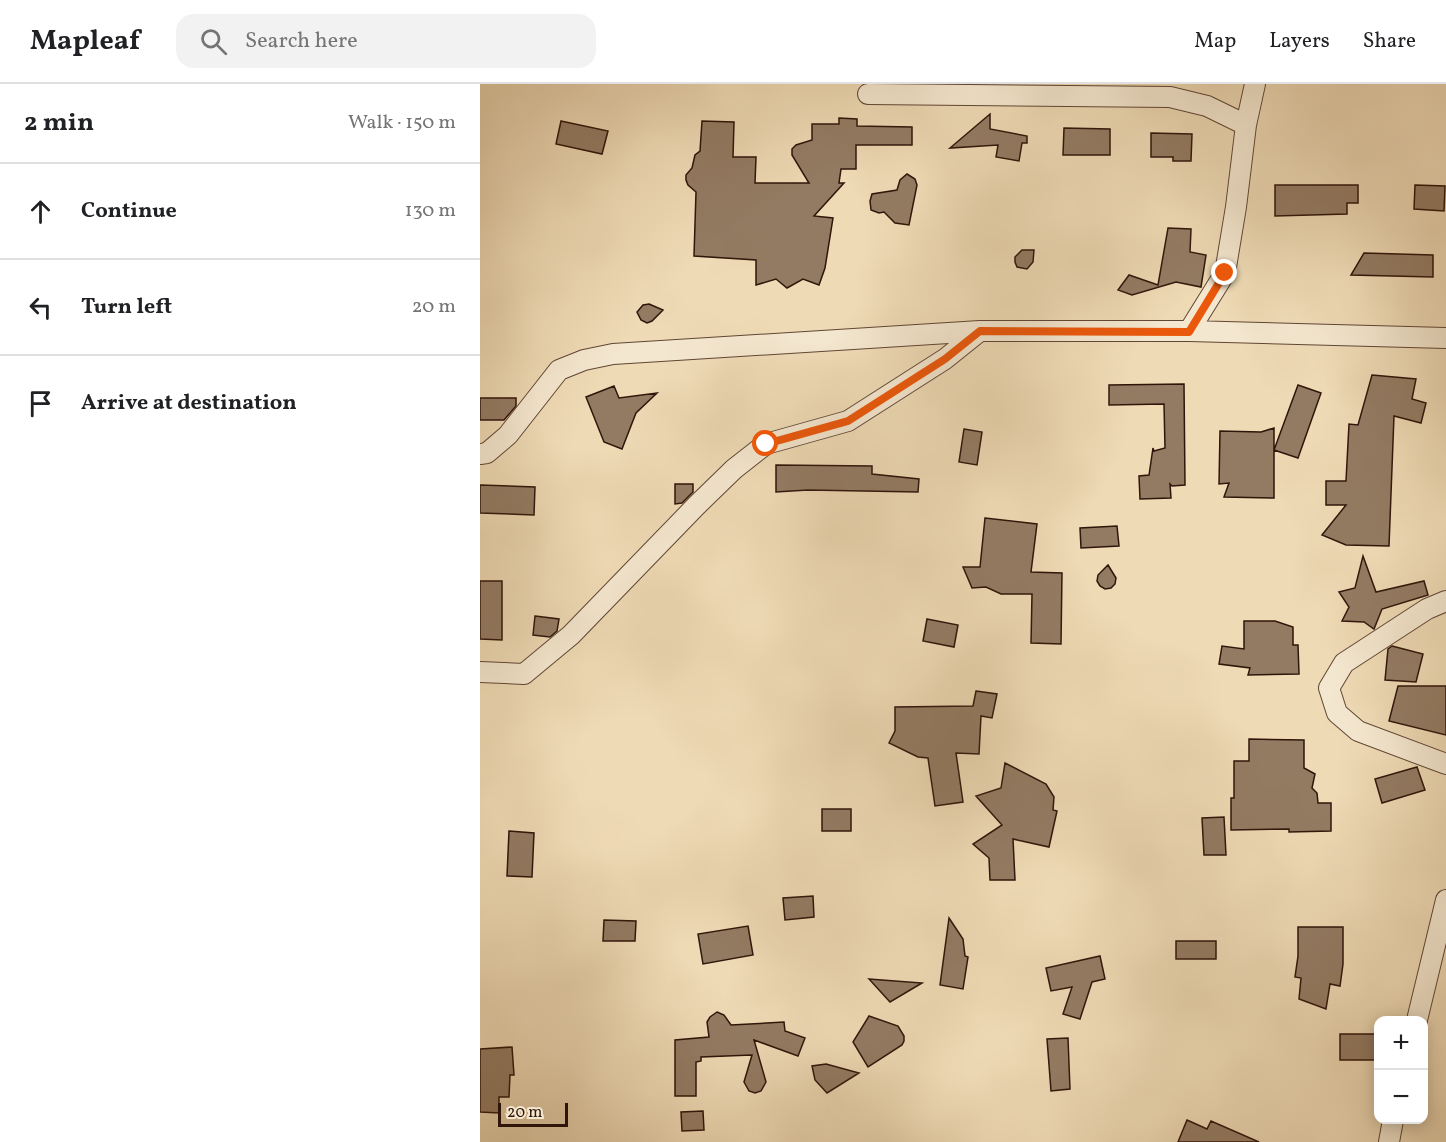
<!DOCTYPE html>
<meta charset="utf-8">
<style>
body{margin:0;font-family:Vollkorn,serif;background:#f2f2f2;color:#202124}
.controls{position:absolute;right:18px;bottom:18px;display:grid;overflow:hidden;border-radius:12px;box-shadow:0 3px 15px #0003}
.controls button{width:54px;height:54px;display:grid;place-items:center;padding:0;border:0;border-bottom:2px solid #e0e0e0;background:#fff;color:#202124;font:30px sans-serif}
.scale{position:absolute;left:18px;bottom:15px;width:70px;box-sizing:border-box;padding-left:6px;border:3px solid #30150a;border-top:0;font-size:16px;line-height:21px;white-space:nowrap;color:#30150a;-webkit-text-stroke:4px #f4e7cf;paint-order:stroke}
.stop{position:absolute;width:18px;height:18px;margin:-14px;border:4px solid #ea580c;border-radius:50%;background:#fff}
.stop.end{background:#ea580c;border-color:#fff;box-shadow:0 2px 6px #0008}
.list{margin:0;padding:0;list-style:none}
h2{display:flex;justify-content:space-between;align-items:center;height:78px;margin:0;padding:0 24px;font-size:26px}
h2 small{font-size:20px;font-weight:400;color:#757577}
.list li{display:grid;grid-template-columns:39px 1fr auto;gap:18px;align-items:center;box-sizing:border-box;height:96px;padding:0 24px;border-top:2px solid #e0e0e0}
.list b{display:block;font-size:22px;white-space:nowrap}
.list em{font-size:20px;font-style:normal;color:#757577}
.icon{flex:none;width:33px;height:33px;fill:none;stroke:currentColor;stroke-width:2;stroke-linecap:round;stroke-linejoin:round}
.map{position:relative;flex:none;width:966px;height:1058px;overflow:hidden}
header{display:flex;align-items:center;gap:36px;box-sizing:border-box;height:84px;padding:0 30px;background:#fff;border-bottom:2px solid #e0e0e0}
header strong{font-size:28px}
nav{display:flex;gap:33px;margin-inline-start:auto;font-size:21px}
.search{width:420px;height:54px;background:#f2f2f2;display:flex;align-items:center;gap:15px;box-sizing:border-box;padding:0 21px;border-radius:18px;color:#757577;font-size:22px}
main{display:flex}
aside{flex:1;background:#fff}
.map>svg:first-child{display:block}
</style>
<header>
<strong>Mapleaf</strong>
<div class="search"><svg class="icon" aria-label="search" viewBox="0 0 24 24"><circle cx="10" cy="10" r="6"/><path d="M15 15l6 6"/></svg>Search here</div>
<nav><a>Map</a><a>Layers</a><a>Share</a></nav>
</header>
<main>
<aside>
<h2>2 min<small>Walk · 150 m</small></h2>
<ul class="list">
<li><svg class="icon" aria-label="ahead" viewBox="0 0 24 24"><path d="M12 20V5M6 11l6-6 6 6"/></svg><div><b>Continue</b></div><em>130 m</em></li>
<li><svg class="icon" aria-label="left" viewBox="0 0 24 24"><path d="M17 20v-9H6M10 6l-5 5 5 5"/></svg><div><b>Turn left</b></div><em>20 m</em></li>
<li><svg class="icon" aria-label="arrive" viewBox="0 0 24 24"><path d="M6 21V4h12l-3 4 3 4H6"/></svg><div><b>Arrive at destination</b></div></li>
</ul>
</aside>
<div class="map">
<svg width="966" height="1058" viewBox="0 0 966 1058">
<rect width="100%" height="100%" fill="#eedab5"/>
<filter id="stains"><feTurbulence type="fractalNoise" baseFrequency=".00333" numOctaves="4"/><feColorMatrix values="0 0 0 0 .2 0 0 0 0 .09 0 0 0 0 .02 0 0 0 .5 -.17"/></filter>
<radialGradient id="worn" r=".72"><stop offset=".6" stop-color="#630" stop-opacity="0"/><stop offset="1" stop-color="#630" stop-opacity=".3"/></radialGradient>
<!-- building -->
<path fill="#937b63" stroke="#30150a" stroke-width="1.5" d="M510,30V45L547,52V59H542L539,77L516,73L518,61L470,64Z
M359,34L377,35V42L432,43V61H376V85H361L359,99H364L334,132L353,134L345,184L339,201L323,195L307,204L296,195L276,201V176L214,172L216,108L208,101L206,96V91L212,84L215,71L220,67L222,37L254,38L253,73H276L275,99H329L312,71V65L316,61L332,56V40H359Z
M81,37L128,47L122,70L76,60Z
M584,44L630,45V71H583Z
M671,49L712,50L711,77H693V73H671Z
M427,90L435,95L437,101L429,141L415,139L404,128L399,129L391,126L390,117L392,110L417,106L420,96Z
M795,101H878V119H867V130L795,132Z
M935,101L965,102L964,127L934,125Z
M688,144L711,145L710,168L726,171L721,203L696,198L652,211L638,206L649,191L678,201Z
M542,166H554L553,178L547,185L537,183L535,178V173Z
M884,169L953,171V193L871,191Z
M169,220L183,226L172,237L167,239L161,236L157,228L163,221Z
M892,291L936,295L932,315L946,319L941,339L914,332L909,462L866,461L842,451L866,421H846V397H866L869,340L878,341Z
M704,300L705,401L692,402L690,400L691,414L660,415L659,392L669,391L673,364L674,367L685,364L684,320L629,321V301Z
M818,301L841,309L818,374L794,366Z
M134,302L139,314L177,309L156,329L142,365L124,358L106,313Z
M0,314H36V322L24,336H0Z
M794,344V414L744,413L749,399L739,400L740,347L781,348Z
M484,345L502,348L497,381L479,378Z
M296,381L392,382V390L439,395L438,408L328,406L296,408Z
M195,400H213V408L202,419L195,420Z
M0,401L55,403L54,431L0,429Z
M505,434L557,440L551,488L582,489L581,560L551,559L552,510H521L506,503L492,504L483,483H500Z
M637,442L639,462L601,464L600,444Z
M883,472L896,508L944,497L948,511L902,525L894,545L884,538L862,537L869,523L859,508L875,504Z
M628,481L636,494L635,500L631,504L625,505L620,502L617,497L618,491Z
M0,497H22V556L0,555Z
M55,532L79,535L77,547L70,553L53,551Z
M447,535L478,541L474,563L443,557Z
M764,537H795L813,543V561H818L819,590L768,591L770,584L739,580L742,562L764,565Z
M912,562L943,570L936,598L905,596L908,565Z
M918,602H966V651L909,637Z
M496,607L517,610L512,634L501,632L499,670L476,669L483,718L455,722L448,674L438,673L409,659L415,647V623L493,622Z
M769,655L824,656V684L835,690L832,704L837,709L838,719H851V747L809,748V745L751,746V714H754V677H769Z
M525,679L566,700L574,713L573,726L577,727L569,763L533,755L535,796H510L509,774L493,760L522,741L496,712L521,704Z
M937,683L945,706L902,719L895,695Z
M342,725H371V747H342Z
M744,733L746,771H724L722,734Z
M29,747L54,749L52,793L27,792Z
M333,812L334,833L305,836L303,814Z
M469,834L483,855L485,872L488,873L483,905L460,901Z
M124,836L156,837L155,857H123Z
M268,842L273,871L223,880L218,850Z
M818,843H863V880L860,902L850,900L846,925L819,915L821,894L815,893L818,872Z
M696,857H736V875H696Z
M620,872L625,895L612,898L600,935L583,930L592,903L571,907L566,884Z
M389,895L442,899L410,918Z
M237,928L244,931L251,941L304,938L305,947L325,954L318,972L274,956L286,998L281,1007L275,1009L269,1007L264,998L272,971L221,973V977L216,978V1012H195V956L229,953L227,938L230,933Z
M389,932L418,942L424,952V957L422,961L388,983L373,958Z
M860,950H898V976H860Z
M588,954L590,1005L571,1007L567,955Z
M32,963L34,991H30L29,1013H19V1029L0,1028V965Z
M346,980L379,989L347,1009L335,996L332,982Z
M223,1027L224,1046L202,1047L201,1028Z
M707,1036L727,1045L731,1037L779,1058H698Z"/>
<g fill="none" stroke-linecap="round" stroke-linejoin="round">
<defs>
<path id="minor" d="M388,10L690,13L727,22L766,41
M709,247L745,189L756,123L766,41L775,0
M0,370L7,369L28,351L79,286L104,276L133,270L500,247H709L966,254
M966,517L947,525L864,579L849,604L857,629L878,647L966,680
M0,588L44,590L91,551L216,422L254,385L286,360L368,337L465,275L500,247
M937,936L966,816
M909,1058L913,1036"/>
</defs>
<!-- minor casing -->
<use href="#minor" stroke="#604635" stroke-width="22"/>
<!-- minor -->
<use href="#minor" stroke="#f4e7cf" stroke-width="20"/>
</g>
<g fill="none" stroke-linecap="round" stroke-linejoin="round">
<!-- route -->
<path stroke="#ea580c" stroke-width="8" d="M286,360L368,337L465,275L500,247L709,248L745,189"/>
</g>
<rect width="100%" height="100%" filter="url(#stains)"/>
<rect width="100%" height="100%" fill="url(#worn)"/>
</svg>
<div class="controls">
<button>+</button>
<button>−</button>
</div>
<div class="scale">20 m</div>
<div class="stop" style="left:286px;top:360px"></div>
<div class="stop end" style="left:745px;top:189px"></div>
</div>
</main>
